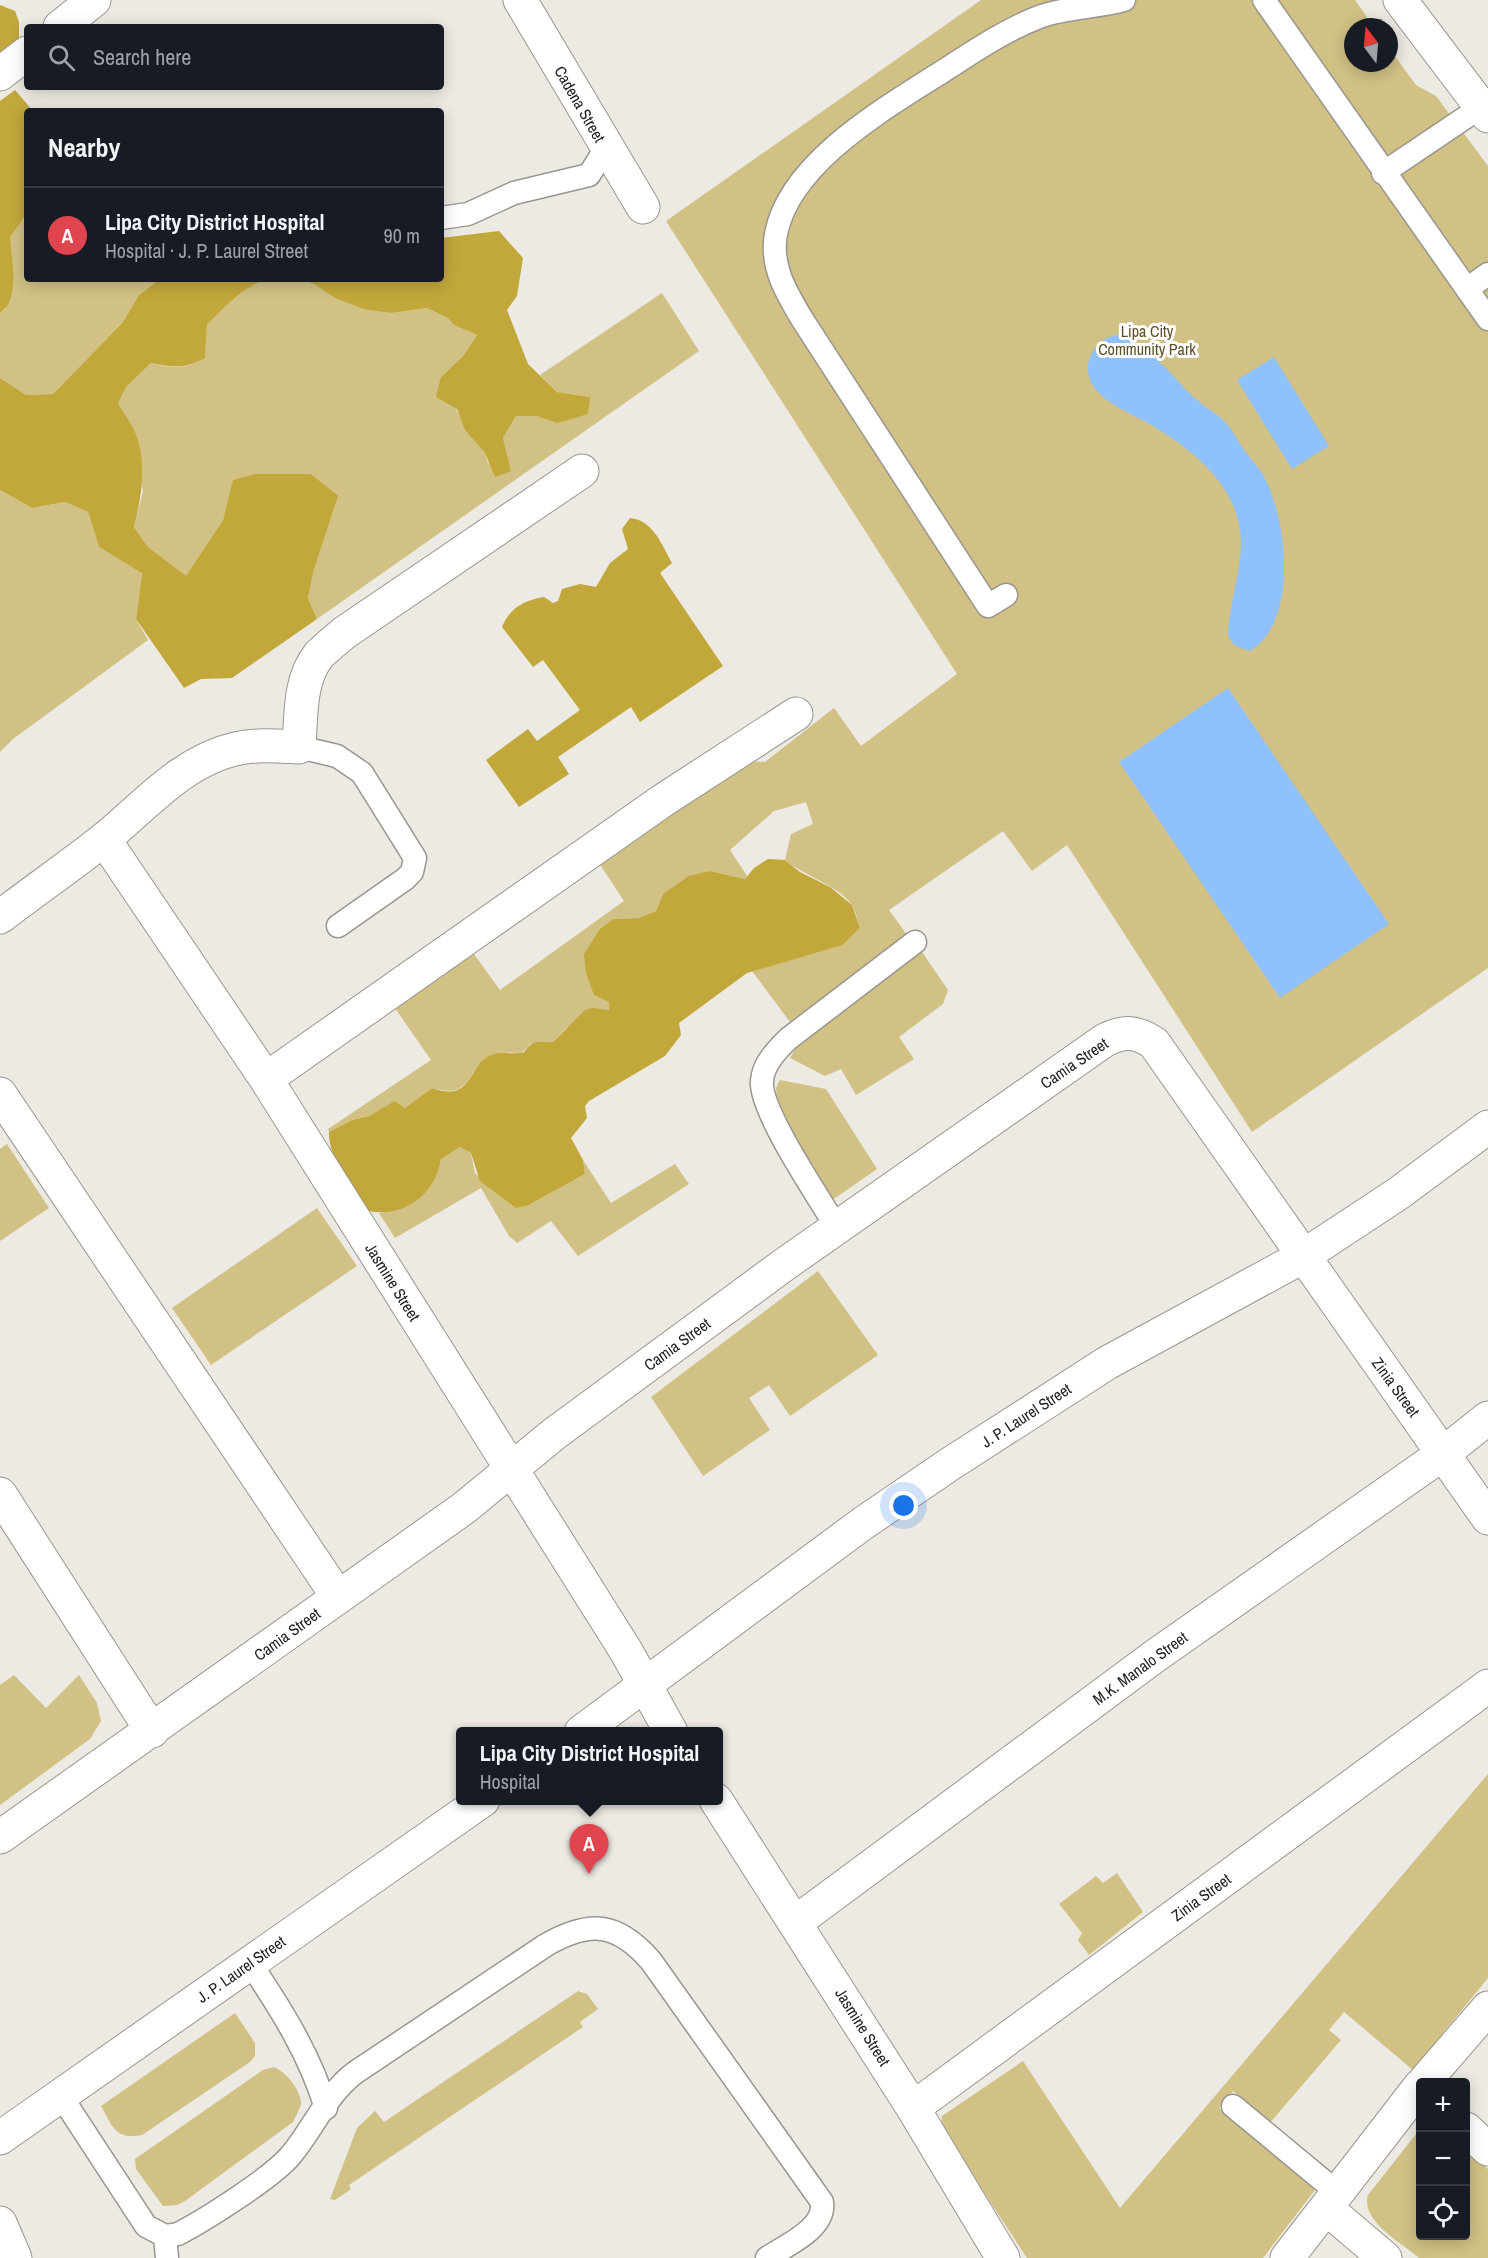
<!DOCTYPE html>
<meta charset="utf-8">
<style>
body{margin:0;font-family:"Archivo Narrow",sans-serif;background:#242831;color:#f1f3f6}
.controls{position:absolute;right:18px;bottom:18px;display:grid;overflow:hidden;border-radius:6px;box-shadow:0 3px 15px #0003}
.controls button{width:54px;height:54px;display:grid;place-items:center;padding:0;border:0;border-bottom:2px solid #363941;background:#171b24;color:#f1f3f6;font:30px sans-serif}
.compass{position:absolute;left:1344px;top:18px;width:54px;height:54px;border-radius:50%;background:#171b24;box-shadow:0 3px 15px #0003;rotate:344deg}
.you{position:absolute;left:904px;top:1506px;width:21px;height:21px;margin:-15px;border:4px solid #fff;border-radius:50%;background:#1a73e8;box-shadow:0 0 0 9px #1a73e833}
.badge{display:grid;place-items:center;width:39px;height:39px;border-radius:50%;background:#8cb0d5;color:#fff;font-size:20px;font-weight:700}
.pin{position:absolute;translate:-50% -50px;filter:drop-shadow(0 2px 3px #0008)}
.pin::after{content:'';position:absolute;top:32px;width:21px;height:18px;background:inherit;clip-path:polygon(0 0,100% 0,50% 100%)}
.popup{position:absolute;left:456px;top:1727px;width:267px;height:78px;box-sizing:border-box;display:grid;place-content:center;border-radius:6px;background:#171b24;filter:drop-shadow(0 2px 4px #0005);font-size:20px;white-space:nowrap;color:#9ea1a6}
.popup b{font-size:22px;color:#f1f3f6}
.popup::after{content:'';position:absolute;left:50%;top:100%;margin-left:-12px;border:12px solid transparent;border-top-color:#171b24}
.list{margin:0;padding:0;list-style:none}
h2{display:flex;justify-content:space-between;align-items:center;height:78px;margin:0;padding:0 24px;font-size:26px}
h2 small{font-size:20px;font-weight:400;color:#9ea1a6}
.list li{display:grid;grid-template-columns:39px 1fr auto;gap:18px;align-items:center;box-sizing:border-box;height:96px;padding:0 24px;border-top:2px solid #363941}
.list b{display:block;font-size:22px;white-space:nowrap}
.list p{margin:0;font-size:20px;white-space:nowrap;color:#9ea1a6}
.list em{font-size:20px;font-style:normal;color:#9ea1a6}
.icon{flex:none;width:33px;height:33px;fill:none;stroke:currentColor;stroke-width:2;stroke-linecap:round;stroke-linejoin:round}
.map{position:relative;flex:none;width:1488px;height:2258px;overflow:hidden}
.search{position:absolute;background:#171b24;box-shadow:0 3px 15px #0003;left:24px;top:24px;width:420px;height:66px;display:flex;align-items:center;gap:15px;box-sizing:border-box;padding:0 21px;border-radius:6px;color:#9ea1a6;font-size:22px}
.panel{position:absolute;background:#171b24;box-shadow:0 3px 15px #0003;left:24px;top:108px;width:420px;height:174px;border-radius:6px}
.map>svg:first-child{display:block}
</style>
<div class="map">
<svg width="1488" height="2258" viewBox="0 0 1488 2258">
<rect width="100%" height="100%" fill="#eceae2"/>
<!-- green -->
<path fill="#d1c184" d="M981,0H1355L1374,27H1353V63H1389V48L1416,85L1436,96L1488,166V968L1252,1132L1067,845L1032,871L1003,831L889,910L910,939L793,1026L752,971L843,945L860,928C857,921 856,911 852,905C839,886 803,875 785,860L791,834L813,824L806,802L774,811L730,850L747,876L745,879L710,871L663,894L656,911L639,918L614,919L601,998L609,1002L611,1007L609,1010L597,1009L565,1029L553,1042L530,1044C519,1059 515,1049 502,1054C495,1056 478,1066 474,1071C468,1080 467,1086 455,1090C448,1092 439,1090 432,1088L405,1108L395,1102L369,1116L352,1120L329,1132L328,1129L431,1060L390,1001L468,946L500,990L624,901L595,857L747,761L765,762L834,708L861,746L957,674L666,221Z
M27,213V279H160L139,295L123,322L53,394L26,395L0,378V313L5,310L9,237Z
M268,279H299L314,284L335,298L392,313L427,308L448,318L454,325L477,335L463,356L441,377L466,430L485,453L488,463L510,470L503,438L516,416H536L557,423L590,397L557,392L540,375L662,293L699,351L317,619L308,598L314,569L234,480L223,520L186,577L148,547L134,527L143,491L118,404L126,387L151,363C173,369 185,369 205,358L207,325C224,308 243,286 268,279Z
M0,490L32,508L65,502L88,512L99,547L142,572L136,619L148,640L13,739L0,752Z
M918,946L948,990L943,1004L899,1037L914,1059L856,1095L841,1069L825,1076L790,1058L801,1039Z
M780,1080L826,1089L877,1169L831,1201L777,1106L776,1088Z
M7,1144L49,1208L0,1241V1149Z
M460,1147L471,1153L475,1173L516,1208L527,1206L585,1174L583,1160L611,1203L675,1164L689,1184L578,1256L551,1221L517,1243L509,1236L481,1188L395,1238L379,1213C411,1209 436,1192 441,1159Z
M317,1208L357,1266L211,1365L172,1308Z
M818,1271L878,1355L790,1416L769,1385L749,1398L770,1430L703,1476L651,1397Z
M14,1675L46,1708L79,1675L97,1703L101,1721L90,1739L0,1805V1685Z
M1488,1774V1978L1413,2070L1344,2012L1329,2030L1341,2040L1269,2124L1233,2091L1219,2108L1315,2190L1263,2258H1027L941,2127L942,2116L1023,2061L1120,2208Z
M1117,1873L1143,1912L1089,1955L1078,1940L1082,1933L1059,1904L1096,1876L1103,1883Z
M578,1991L587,1994L598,2009L580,2022L583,2027L349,2185L351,2189L335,2200L330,2199L357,2128L375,2111L384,2122Z
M235,2013L255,2043V2056L250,2062L142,2135C115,2140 113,2127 101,2106Z
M274,2067C285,2071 301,2090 301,2103C300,2109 296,2116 293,2122L185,2201L177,2205L163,2206L136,2169L135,2159L263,2070Z
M1420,2129V2236H1466V2149L1488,2169V2258H1419C1402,2243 1360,2221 1368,2195Z"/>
<!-- forest -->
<path fill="#c2a73b" d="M0,5L15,11L19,22V41L0,55Z
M15,90L33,111H27V213L10,237C11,258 21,299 0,313V101Z
M499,231L523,258L517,296L507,310L528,364L557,392L590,397L588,414L557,423L536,416H516L503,438L511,471L495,477L485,453L465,430L457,409L436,397L441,377L463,356L477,335L454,325L448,318L427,308L392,313L364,309L335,298L314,284L299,279H441V238Z
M160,279H268C243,286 224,308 207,325L205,358C185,369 173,368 151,363L126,387L118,404C123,412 129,420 133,428C148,459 142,495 134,527L148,547L186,576L223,520L233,480L255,474H311L338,496L314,569L308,598L317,619L232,678L201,679L184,688L136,619L142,573L99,547L88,512L65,502L32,508L0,490V378L26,395L53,394L123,322L139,295Z
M630,518C653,520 662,545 672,563L660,573L723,666L640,722L631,707L558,757L569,774L519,807L486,760L528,729L537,741L580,710L543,660L533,667L502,627C509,609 524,600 544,597L553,603L558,601L562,589L580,584L596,587L610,563L628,549L622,529Z
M768,859L785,860L800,872L830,887L852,905L860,928L843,945L747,973L679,1023L681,1035L665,1056L589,1101L585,1106L587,1118L571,1138L583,1160L585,1174L527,1206L516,1208L480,1181L471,1153L460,1147L441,1159C436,1194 404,1218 369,1211C354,1189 328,1160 329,1132L352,1120L369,1116L395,1101L405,1108L432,1088C474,1103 467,1065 491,1055C502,1051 513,1055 524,1052C534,1038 538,1043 553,1042L585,1010L592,1008L609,1010V1002L594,995L586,973L584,954L600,929L614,919L639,918L656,911L663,894L689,876L710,871L745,879L754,868Z"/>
<!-- water -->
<path fill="#8fc1fe" d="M1115,335C1140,337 1172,374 1189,393C1199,403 1210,409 1221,418C1233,428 1238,443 1248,455C1252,461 1258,466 1262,473C1287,515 1300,621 1250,651L1235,646L1228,636C1229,590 1253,552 1233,505C1217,468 1178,440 1144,421C1129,413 1110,405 1098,392C1078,372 1090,342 1115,335Z
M1274,357L1329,446L1292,469L1237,380Z
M1228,688L1389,924L1280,998L1119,762Z"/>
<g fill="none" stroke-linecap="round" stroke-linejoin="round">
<defs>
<path id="service" d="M1264,0L1488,319
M1383,173L1481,107
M441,218L468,214L514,193L589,175L606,148
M1467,289L1488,274
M1006,595L988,606L802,319C786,292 770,266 776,234C789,164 882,110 937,75C970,54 1003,31 1039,17C1066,7 1096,8 1124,0
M299,747L337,756L362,773L415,858L412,872L405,879L338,926
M837,1228C820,1199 759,1110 762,1081C763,1064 777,1050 788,1039L915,942
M250,1963C281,2009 310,2055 326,2108
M61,2096L146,2226L165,2236L178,2234C205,2220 273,2177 291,2155C313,2129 328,2092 356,2072L546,1945C590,1920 617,1922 651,1961L822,2202C826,2229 786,2245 767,2258
M1233,2106L1338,2193
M165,2236L167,2258"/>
<path id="minor" d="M520,0L643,207
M60,27L94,0
M0,74L27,53
M104,839L266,1079L626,1651L671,1732
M0,917C34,891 70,866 103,840C144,807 182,761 235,749C256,744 277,746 299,747C301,717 299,679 319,655C327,647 336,640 344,633L582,471
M266,1079L662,801L796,714
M0,1094L338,1597
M0,1494L152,1731
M716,1800L913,2108L1003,2258
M0,1837L464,1508L554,1434L785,1264L1105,1040C1124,1031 1136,1031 1154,1043L1488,1518
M796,1922L1155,1656L1444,1453L1488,1418
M1424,2082L1488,2008
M913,2108L1488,1686
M1466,2129L1488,2149
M1326,2208L1385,2258
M0,2223L15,2258
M1287,2258L1420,2086"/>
<path id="tertiary" d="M1400,0L1488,116
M581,1732L862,1524L950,1464L1107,1363L1302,1257L1399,1193L1488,1127
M0,2138L483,1800"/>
</defs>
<!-- service casing -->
<use href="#service" stroke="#98968e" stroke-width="25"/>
<!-- minor casing -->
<use href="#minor" stroke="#98968e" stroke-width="35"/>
<!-- tertiary casing -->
<use href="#tertiary" stroke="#98968e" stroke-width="35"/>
<!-- service -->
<use href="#service" stroke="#fff" stroke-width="22"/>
<!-- minor -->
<use href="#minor" stroke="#fff" stroke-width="33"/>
<!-- tertiary -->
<use href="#tertiary" stroke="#fff" stroke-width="33"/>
</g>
<g text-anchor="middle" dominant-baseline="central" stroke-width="6" stroke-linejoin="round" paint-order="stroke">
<!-- street labels -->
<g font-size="16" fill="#1f1e1b" stroke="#fff">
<text transform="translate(580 104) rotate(60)">Cadena Street</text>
<text transform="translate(1074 1063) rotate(-34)">Camia Street</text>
<text transform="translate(393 1282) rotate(58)">Jasmine Street</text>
<text transform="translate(677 1344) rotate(-36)">Camia Street</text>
<text transform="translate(1396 1387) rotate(54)">Zinia Street</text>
<text transform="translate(1026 1415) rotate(-33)">J. P. Laurel Street</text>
<text transform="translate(287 1634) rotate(-36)">Camia Street</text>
<text transform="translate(1140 1668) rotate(-36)">M.K. Manalo Street</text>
<text transform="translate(1201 1897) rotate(-36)">Zinia Street</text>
<text transform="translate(241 1969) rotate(-35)">J. P. Laurel Street</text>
<text transform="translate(863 2027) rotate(58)">Jasmine Street</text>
</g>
<!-- park labels -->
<g font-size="16" fill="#5b4f24" stroke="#fff">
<text x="1147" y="331">Lipa City<tspan x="1147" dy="18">Community Park</tspan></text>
</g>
</g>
</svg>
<div class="controls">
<button>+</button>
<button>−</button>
<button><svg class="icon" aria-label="locate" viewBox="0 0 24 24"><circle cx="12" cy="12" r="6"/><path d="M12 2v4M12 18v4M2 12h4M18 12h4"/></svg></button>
</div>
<svg class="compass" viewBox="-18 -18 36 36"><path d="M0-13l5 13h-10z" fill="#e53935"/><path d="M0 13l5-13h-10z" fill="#9ea1a6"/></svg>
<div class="you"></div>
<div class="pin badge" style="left:589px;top:1874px;background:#e0444e">A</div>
<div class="popup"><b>Lipa City District Hospital</b>Hospital</div>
<div class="search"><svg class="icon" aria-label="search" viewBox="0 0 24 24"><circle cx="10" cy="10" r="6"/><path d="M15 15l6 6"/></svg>Search here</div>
<section class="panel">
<h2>Nearby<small></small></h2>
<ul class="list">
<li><span class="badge" style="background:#e0444e">A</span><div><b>Lipa City District Hospital</b><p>Hospital · J. P. Laurel Street</p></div><em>90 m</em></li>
</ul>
</section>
</div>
